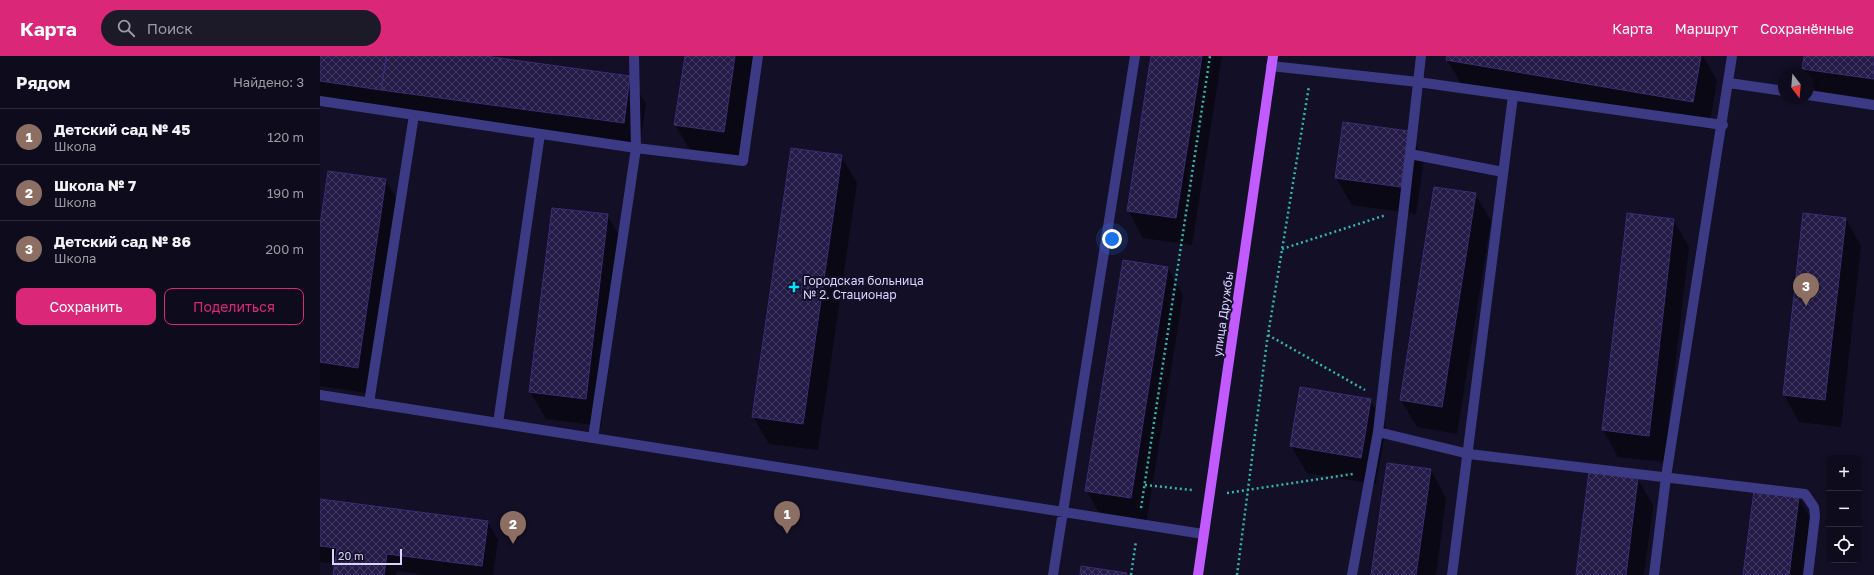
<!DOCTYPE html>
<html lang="ru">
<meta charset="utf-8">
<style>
body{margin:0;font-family:"Golos Text",sans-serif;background:#1c1929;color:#f1f3f6}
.controls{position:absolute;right:12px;bottom:12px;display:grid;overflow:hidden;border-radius:8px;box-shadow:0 2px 6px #0003}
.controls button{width:36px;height:36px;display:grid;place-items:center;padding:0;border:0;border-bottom:1px solid #2e2b3b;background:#0e0b1c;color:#f1f3f6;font:20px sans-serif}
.compass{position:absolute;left:1458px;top:12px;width:36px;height:36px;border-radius:50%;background:#0e0b1c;box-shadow:0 2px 6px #0003;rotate:164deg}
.scale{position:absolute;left:12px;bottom:10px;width:70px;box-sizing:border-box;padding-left:4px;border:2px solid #d9d4ff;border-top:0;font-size:11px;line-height:14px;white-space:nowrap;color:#d9d4ff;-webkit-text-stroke:3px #130f26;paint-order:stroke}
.you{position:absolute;left:792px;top:183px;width:14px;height:14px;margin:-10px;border:3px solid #fff;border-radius:50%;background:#1a73e8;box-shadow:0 0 0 6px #1a73e833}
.badge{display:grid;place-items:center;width:26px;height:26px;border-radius:50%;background:#db2777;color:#fff;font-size:13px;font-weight:700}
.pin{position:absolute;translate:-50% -33px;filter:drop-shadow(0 1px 2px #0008)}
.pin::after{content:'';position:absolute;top:21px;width:14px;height:12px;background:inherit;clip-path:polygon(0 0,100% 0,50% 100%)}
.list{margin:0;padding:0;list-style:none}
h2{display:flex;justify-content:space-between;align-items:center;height:52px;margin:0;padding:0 16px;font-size:17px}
h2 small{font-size:13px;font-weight:400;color:#9b9ba3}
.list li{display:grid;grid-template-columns:26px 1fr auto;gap:12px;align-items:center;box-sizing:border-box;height:56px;padding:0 16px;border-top:1px solid #2e2b3b}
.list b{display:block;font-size:15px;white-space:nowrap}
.list p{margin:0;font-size:13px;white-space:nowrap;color:#9b9ba3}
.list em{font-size:13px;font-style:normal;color:#9b9ba3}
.actions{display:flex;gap:8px;padding:12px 16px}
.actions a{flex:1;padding:9px 0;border:1px solid #db2777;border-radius:8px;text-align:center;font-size:14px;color:#db2777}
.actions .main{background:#db2777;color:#fff}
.icon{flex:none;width:22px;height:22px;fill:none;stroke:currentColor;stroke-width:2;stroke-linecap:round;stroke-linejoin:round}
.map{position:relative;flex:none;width:1554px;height:519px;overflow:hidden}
header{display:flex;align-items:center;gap:24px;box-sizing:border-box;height:56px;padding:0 20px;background:#db2777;color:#fff}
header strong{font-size:19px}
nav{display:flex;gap:22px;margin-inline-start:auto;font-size:14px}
.search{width:280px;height:36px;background:#1c1929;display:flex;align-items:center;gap:10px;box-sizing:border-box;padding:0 14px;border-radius:22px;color:#9b9ba3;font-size:15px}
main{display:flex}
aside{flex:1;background:#0e0b1c}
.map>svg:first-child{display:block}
</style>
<header>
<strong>Карта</strong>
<div class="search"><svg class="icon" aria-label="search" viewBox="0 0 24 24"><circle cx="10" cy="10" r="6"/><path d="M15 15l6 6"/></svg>Поиск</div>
<nav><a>Карта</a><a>Маршрут</a><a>Сохранённые</a></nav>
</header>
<main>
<aside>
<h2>Рядом<small>Найдено: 3</small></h2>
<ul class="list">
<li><span class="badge" style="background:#8d6e63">1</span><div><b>Детский сад № 45</b><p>Школа</p></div><em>120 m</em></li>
<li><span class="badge" style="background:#8d6e63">2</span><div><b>Школа № 7</b><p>Школа</p></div><em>190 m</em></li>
<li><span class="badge" style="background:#8d6e63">3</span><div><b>Детский сад № 86</b><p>Школа</p></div><em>200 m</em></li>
</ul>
<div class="actions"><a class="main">Сохранить</a><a>Поделиться</a></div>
</aside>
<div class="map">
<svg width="1554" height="519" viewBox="0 0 1554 519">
<defs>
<pattern id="building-cross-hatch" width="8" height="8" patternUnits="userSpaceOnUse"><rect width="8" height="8" fill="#241b47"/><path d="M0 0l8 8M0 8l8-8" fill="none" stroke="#433b63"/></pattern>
</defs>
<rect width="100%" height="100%" fill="#130f26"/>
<!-- shadow -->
<path fill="#0007" d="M0,0H157L310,21L326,48L319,94L0,50Z
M366,0H435L419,103L371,96L355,69Z
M832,0H902L872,189L823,182L808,154Z
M1128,0H1383L1397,24L1389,73L1143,31L1127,4Z
M1485,0H1554V43L1496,35L1488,18L1483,13Z
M1088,76L1104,103L1096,158L1032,149L1016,122Z
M521,100L537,127L498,394L449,388L433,360Z
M66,124L81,151L53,338L0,330V175Z
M1155,138L1171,165L1137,378L1097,371L1081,344Z
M287,159L303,186L281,370L226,363L210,336Z
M1353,163L1369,191L1344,406L1298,401L1283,374Z
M1526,163L1541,190L1521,371L1479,366L1464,339Z
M848,212L863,239L826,469L782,462L766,434Z
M1050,344L1066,371L1056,428L987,417L971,390Z
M1111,414L1126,442L1116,519H1053Z
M1317,422L1333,449L1324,519H1257Z
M1479,442L1494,469L1488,519H1424Z
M0,444L168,466L178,484L173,519H107L77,515L76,519H14L15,508L0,506Z"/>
<!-- building -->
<path fill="url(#building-cross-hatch)" stroke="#3b2d73" d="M0,0H67L61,34L0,25Z
M66,0H165L310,20L304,67L61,34Z
M365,0H415L404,76L354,69Z
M831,0H882L856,162L807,155Z
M1127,0H1381L1373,46L1126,4Z
M1484,0H1554V23L1482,13Z
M1023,66L1089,75L1081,131L1015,122Z
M471,92L522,99L483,368L432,361Z
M8,115L66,123L38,312L0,306V169Z
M1114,131L1156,137L1122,351L1080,344Z
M232,152L288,158L266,343L209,336Z
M1307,157L1354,163L1329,380L1282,374Z
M1483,157L1526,162L1505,344L1463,339Z
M803,204L848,211L811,442L765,435Z
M980,331L1051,343L1041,402L970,390Z
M1067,407L1111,413L1096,519H1051Z
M1269,415L1318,421L1306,519H1256Z
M1434,435L1479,441L1469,519H1423Z
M0,443L168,465L162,510L67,498L64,519H13L17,492L0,490Z
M761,510L807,517L806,519H760Z"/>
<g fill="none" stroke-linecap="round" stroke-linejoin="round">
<!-- path -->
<path stroke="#2fb8b0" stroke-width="2.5" stroke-dasharray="2 3" stroke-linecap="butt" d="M962,193L1066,159
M948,279L1045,334
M825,429L872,434
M907,437L1033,418
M821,452L890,0
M811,519L816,485
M917,519L947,285L989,30"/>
<!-- minor -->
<path stroke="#3d3a85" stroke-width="10" d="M1101,0L1090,98L1183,116
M951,10L1098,26L1403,69
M1409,27L1464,35
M1488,39L1554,49
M0,45L316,92L314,0
M0,339L883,478
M49,347L94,59
M178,367L220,78
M1058,376L1149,398L1485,438L1494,451L1495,460L1488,519
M273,382L316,92L423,105L438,0
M733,519L815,0
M1032,519L1058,376L1090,98
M1132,519L1193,40
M1334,519L1346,421L1412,0"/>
<!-- major -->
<path stroke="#c25bff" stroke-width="10" d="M878,519L953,0"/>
</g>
<!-- markers -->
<path fill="#00e5ff" stroke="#130f26" stroke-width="1.5" d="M472 225h4v4h4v4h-4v4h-4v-4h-4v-4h4z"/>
<g text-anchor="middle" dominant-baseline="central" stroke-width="4" stroke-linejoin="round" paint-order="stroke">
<!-- poi labels -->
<g font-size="12" fill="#d9d4ff" stroke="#130f26" text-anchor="start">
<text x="483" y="224">Городская больница<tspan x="483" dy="14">№ 2. Стационар</tspan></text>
</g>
<!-- street labels -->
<g font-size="12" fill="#d9d4ff" stroke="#130f26">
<text transform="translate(903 258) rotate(-82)">улица Дружбы</text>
</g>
</g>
</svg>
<div class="controls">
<button>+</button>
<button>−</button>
<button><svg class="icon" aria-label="locate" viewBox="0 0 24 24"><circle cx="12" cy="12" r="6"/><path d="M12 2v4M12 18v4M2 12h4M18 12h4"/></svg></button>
</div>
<svg class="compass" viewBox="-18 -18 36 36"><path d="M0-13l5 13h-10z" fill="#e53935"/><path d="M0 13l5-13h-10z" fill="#9b9ba3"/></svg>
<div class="scale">20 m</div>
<div class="you"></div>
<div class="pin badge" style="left:467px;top:478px;background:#8d6e63">1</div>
<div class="pin badge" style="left:193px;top:488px;background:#8d6e63">2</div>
<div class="pin badge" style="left:1486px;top:250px;background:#8d6e63">3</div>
</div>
</main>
